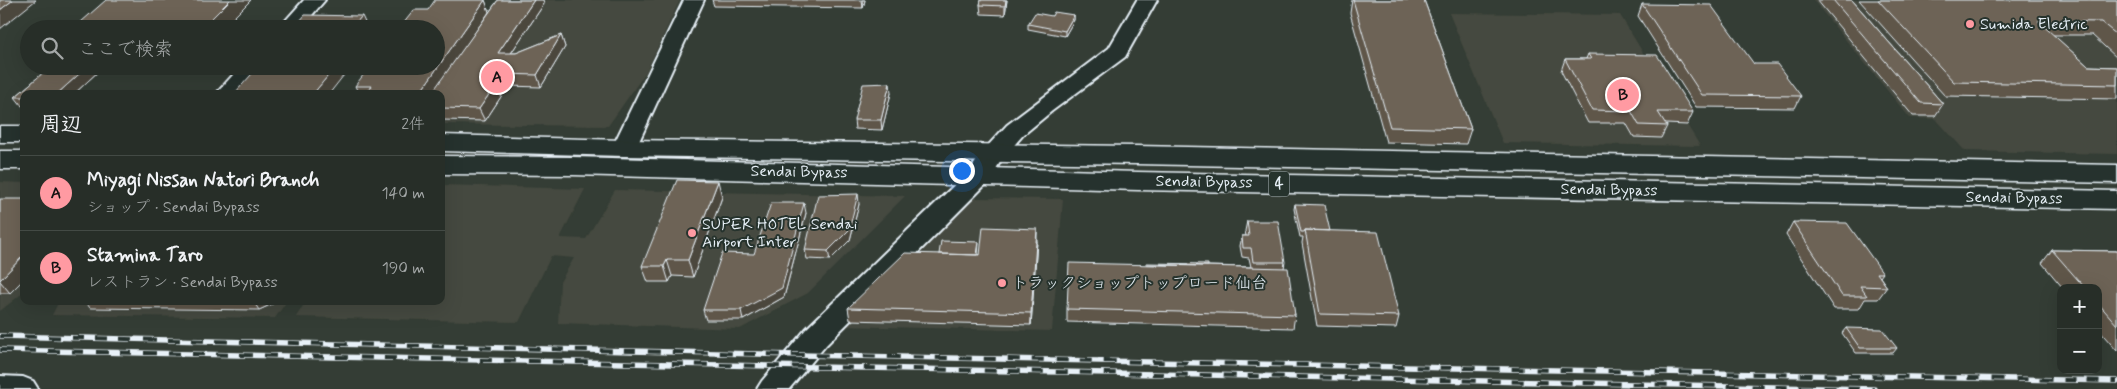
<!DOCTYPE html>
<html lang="ja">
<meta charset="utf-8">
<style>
body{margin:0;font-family:Mynerve,"Klee One",sans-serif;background:#2f3630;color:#f1f3f6}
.controls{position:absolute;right:15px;bottom:15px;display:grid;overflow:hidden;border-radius:10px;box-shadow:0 5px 20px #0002}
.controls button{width:45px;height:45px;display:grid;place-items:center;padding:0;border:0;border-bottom:1px solid #434a45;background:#272e28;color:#f1f3f6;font:25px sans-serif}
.you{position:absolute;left:961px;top:170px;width:18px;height:18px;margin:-12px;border:4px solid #fff;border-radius:50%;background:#1a73e8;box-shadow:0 0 0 8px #1a73e833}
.badge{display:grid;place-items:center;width:32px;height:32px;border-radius:50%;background:#ff9aa2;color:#111;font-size:16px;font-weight:700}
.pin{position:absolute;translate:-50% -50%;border:2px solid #fff;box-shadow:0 1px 5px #0006}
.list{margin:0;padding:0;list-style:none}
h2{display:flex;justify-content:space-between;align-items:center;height:65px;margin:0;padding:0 20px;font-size:21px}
h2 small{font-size:16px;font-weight:400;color:#a4a8a8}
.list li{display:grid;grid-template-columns:32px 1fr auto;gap:15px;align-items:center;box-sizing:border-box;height:75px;padding:0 20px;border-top:1px solid #434a45}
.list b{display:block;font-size:19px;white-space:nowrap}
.list p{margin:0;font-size:16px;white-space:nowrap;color:#a4a8a8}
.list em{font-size:16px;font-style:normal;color:#a4a8a8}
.icon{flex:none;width:28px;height:28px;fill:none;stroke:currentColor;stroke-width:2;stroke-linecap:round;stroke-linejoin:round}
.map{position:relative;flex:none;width:2117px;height:389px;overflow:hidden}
.search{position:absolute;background:#272e28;box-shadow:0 5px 20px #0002;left:20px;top:20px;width:425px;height:55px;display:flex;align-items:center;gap:12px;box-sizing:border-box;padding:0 18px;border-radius:28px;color:#a4a8a8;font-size:19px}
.panel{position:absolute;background:#272e28;box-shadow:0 5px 20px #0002;left:20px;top:90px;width:425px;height:215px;border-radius:10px}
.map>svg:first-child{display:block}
</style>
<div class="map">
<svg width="2117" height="389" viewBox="0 0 2117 389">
<rect width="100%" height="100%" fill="#343d35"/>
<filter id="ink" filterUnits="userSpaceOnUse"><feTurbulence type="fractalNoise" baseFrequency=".02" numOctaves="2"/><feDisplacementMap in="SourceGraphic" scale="10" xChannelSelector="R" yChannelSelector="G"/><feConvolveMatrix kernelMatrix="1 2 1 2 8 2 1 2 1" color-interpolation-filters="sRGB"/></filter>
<g filter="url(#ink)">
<!-- built -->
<path fill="#45493f" d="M505,0H680L646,72L608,126L441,124V94Z
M1813,0H2117V154L1965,151L1936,119L1910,118Z
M1449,13L1620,15L1700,146L1503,143Z
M0,182L24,183V292L0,311Z
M441,185L585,189L560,238L586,239L615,190L905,196L808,293L740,329L558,323L560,282L574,258L551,256L519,322L296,317L306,301H441Z
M967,198L1063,199L1052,331L840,326Z
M59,301H287L275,318L52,315Z"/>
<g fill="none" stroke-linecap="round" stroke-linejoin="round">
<defs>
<path id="street" d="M304,0H325L300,29H278Z
M684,0H704L636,148L632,153L624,156L616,153L612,148Z
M1137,0H1157L1125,57L1052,111L1023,135L1002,159L988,182L826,345L789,389H757L762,381L806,329L970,170L985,149L1007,125L1109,48Z
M241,66H264L240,94H216Z
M0,376L23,377L33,381L38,389H0Z"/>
<path id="highway" d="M0,126H24V142H0Z
M441,135L624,140L1136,146L2117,165V183L1136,164L624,156L441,151Z
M0,151H24V169H0Z
M441,156L573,157L1138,172L2117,191V209L1138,190L573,175L441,174Z"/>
</defs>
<!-- street casing -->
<use href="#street" stroke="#e8f1f8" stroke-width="4"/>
<!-- highway casing -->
<use href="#highway" stroke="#e8f1f8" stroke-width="3"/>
<!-- street -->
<use href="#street" fill="#26332d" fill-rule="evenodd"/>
<!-- highway -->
<use href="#highway" fill="#26332d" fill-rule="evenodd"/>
<defs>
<path id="rail" d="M0,336L799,355L2117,381
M0,350L1874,389"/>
</defs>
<!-- rail casing -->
<use href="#rail" stroke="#e8f1f8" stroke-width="5.5"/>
<!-- rail -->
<use href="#rail" stroke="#26332d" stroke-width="4" stroke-dasharray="12" stroke-linecap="butt"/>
</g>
<!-- wall -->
<path fill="#5e564a" stroke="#e8f1f8" d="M485,0L489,12L476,30L498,0H543L544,4L511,53H516L561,35L565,47L541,87L508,86L485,121L441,120V94H359L355,86Z
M712,0H865L863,8L714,6Z
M981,0H1007L1005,15L981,14L980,5Z
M1352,0H1424L1471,129L1466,144L1386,142L1350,13Z
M1817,0H1852L1943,104L1935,116H1913Z
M1859,0H2117V58L2092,35H2053L2088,66L2117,67V99L1945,96Z
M1642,4L1754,64L1801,96L1795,108L1696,107L1638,16Z
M1074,15V20L1065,36L1028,29V24L1052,16Z
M1588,54L1693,112L1687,125L1666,124L1667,126L1661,138L1634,137L1626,123H1588L1561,71L1565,59H1586Z
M51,66H101L102,68L74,94H24V107L22,106L15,97Z
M891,93L882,130L855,129L854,120Z
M722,197L693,277L672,276L669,282H648L642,266Z
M0,199L10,293H0Z
M859,204L850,240L830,260L807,259L805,250Z
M1295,204L1330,231L1399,316L1396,328L1317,326L1302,243L1303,237H1300L1294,209Z
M806,213L784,297L743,320H706L703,310L754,254Z
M1247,221L1285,262L1284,268L1295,315L1293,328L1067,322V309L1208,266L1251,267L1249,258L1242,257L1240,246L1242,236H1246L1245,231Z
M1793,222L1883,273L1880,277L1887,287L1878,299H1865L1859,309H1834L1786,235Z
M1037,241L1031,325L850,320L848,308L979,242L978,255Z
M2052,250L2117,251V351L2098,329V288H2063L2042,263Z
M85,301H279L259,310L90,308Z
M1846,328L1897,348L1893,353H1856L1842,333Z"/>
<!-- shaded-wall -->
<path fill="#4c463c" stroke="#e8f1f8" d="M13,0H36L0,29V10Z
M230,0H251L222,29H201Z
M485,0L489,12L433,94H419Z
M534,0H543L544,4L503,65L498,53Z
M862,0H865L863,8Z
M1006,0H1007L1005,15V6Z
M1074,15V20L1065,36V31Z
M362,16L368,29H353L352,27Z
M561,35L565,47L541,87L537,75Z
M88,66H101L102,68L74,94H57Z
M336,66H351L329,94H313Z
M503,74L508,86L485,121L479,109Z
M890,83L891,93L882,130L881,120Z
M718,181L722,197L693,277L688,260Z
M858,194L859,204L850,240L830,260L828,251Z
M804,203L806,213L784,297L743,320L741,310Z
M1037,229V241L1031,325V313Z
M24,255V279L10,293L0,281V280Z
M667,260L672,276L669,282L664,266Z
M253,301H279L259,310Z"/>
<!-- building -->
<path fill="#6d6456" stroke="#e8f1f8" d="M0,0H13L0,10Z
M106,0H230L201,29H73Z
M435,0H485L419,94H366L372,86H355L370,66H436V29H399L414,10H428Z
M498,0H534L498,53H516L561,35L537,75L503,74L479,109L441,108V94H431Z
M981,0H1006L1005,6L980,5Z
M1353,0H1424L1471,129L1390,127Z
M1833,0H1852L1943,104L1921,103Z
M1878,0H2117V35L2101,22L2038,21L2088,66L2117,67V85L1954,82Z
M1642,4L1711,5L1754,64H1777L1801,96L1702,95Z
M1054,12L1074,15L1065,31L1028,24L1035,13L1052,16Z
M305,15L362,16L352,27H367L366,29H293Z
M1588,54L1657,55L1693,112H1658L1667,126L1639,125L1631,111L1592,110L1565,59H1591Z
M51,66H88L57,94H24V97H15Z
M259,66H336L313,94H234Z
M890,83L881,120H854L863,84Z
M677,180L718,181L688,260H667L664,266H642Z
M858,194L849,230L828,251L805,250L818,195Z
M0,199H24V255L0,280Z
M771,203H804L782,288L741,310H703L722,253L754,254Z
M1295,204L1324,205L1330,231L1305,230L1304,232H1301Z
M1247,221H1278L1285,262H1253L1251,248H1243L1242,236H1249Z
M1793,222L1847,223L1883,273H1877L1887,287L1860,286L1867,296H1842Z
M983,227L1037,229L1031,313L848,308L905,253L980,255Z
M1305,230L1378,232L1399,316L1320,314Z
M941,241L979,242L977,255L939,254Z
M2052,250L2117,251V325L2098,303V288H2085Z
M1069,263L1288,268L1295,315L1067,309Z
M1146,263L1208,264V266L1146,264Z
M1846,328L1882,329L1897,348H1860Z"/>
</g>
<!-- markers -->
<g fill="#ff9aa2" stroke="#26332d" stroke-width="2">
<circle cx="1970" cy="24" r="5"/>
<circle cx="692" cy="233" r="5"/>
<circle cx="1002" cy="283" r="5"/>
</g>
<g text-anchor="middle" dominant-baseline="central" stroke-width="4" stroke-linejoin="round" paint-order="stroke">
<!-- shield labels -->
<rect fill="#26332d" stroke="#aeb8bb" stroke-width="1" x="1269" y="171.5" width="20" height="25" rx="4"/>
<g font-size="15" font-weight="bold" fill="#e8f1f8">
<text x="1279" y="184">4</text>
</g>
<!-- poi labels -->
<g font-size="16" fill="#e8f1f8" stroke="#26332d" text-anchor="start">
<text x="1980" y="24">Sumida Electric</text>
<text x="702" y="224">SUPER HOTEL Sendai<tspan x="702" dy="18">Airport Inter</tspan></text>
<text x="1012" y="283">トラックショップトップロード仙台</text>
</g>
<!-- street labels -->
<g font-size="16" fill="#e8f1f8" stroke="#26332d">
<text transform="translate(799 172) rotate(1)">Sendai Bypass</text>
<text transform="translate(1204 182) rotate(1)">Sendai Bypass</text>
<text transform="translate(1609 190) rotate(1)">Sendai Bypass</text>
<text transform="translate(2014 198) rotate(1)">Sendai Bypass</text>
</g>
</g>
</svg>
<div class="controls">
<button>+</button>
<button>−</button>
</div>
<div class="you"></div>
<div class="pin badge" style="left:497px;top:77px">A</div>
<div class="pin badge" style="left:1623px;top:95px">B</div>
<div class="search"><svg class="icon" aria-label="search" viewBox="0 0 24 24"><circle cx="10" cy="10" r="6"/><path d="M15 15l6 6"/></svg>ここで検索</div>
<section class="panel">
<h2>周辺<small>2件</small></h2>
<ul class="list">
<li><span class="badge">A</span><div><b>Miyagi Nissan Natori Branch</b><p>ショップ · Sendai Bypass</p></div><em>140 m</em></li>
<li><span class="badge">B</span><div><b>Stamina Taro</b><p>レストラン · Sendai Bypass</p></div><em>190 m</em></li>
</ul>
</section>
</div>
